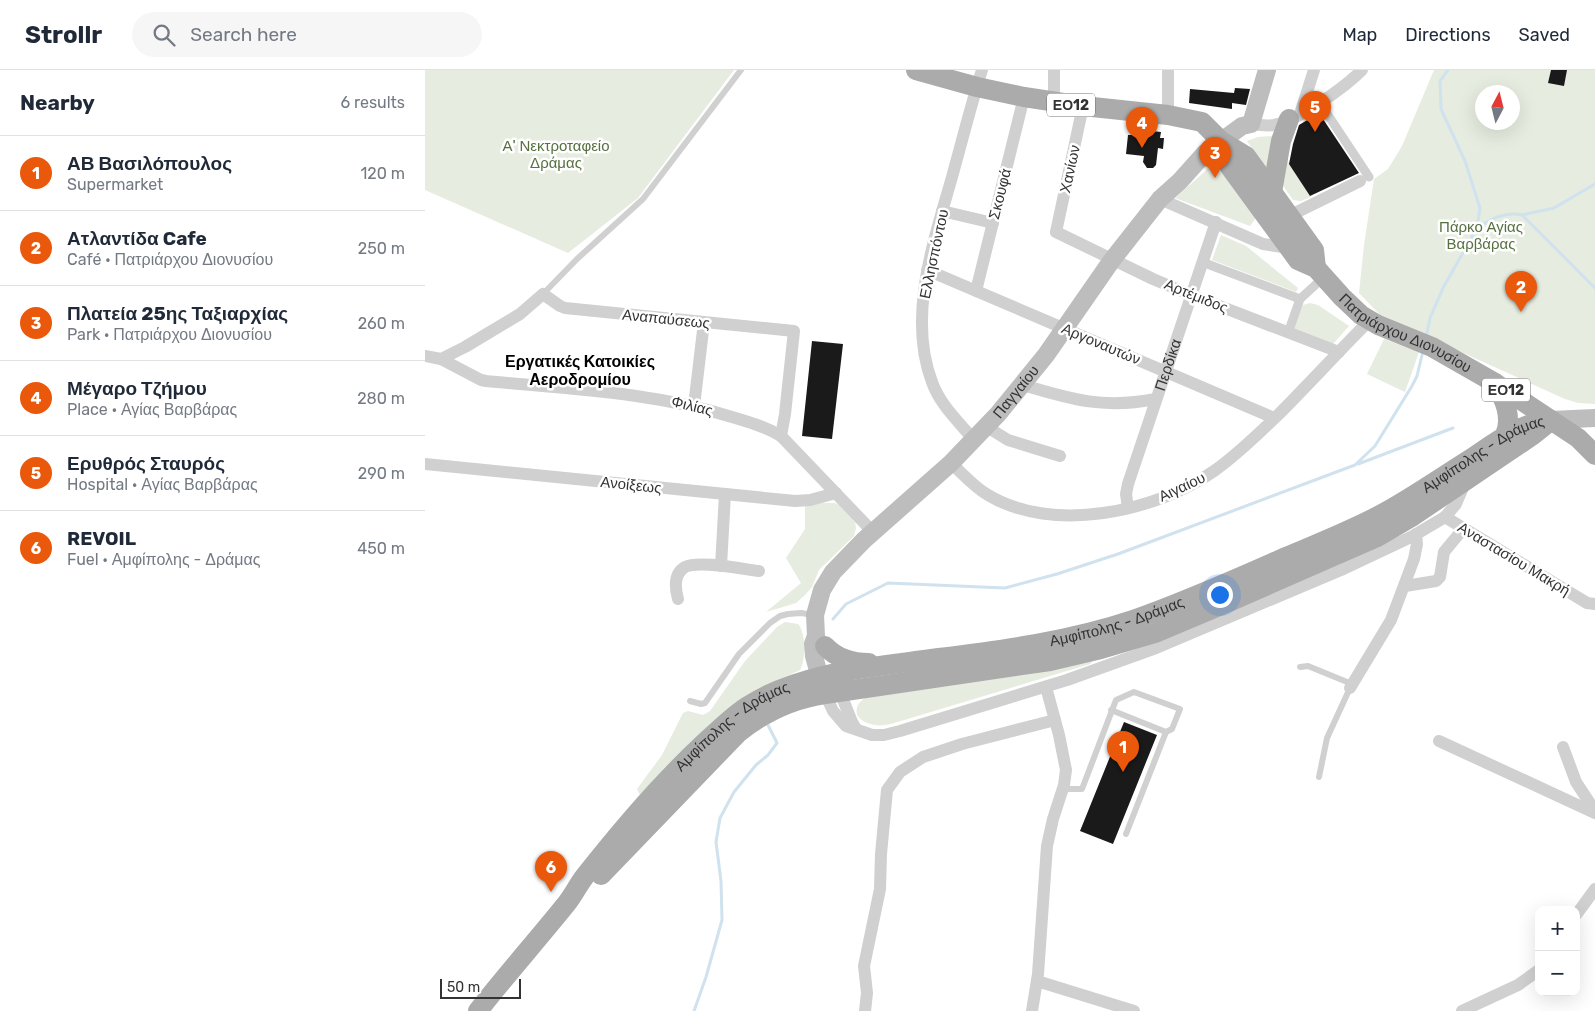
<!DOCTYPE html>
<meta charset="utf-8">
<style>
body{margin:0;font-family:Rubik,sans-serif;background:#f6f6f7;color:#1f2937}
.controls{position:absolute;right:15px;bottom:15px;display:grid;overflow:hidden;border-radius:10px;box-shadow:0 5px 20px #0002}
.controls button{width:45px;height:45px;display:grid;place-items:center;padding:0;border:0;border-bottom:1px solid #e0e1e3;background:#fff;color:#1f2937;font:25px sans-serif}
.compass{position:absolute;left:1050px;top:15px;width:45px;height:45px;border-radius:50%;background:#fff;box-shadow:0 5px 20px #0002;rotate:7deg}
.scale{position:absolute;left:15px;bottom:12px;width:81px;box-sizing:border-box;padding-left:5px;border:2px solid #333;border-top:0;font-size:14px;line-height:18px;white-space:nowrap;color:#333;-webkit-text-stroke:4px #fff;paint-order:stroke}
.you{position:absolute;left:794px;top:524px;width:18px;height:18px;margin:-12px;border:4px solid #fff;border-radius:50%;background:#1a73e8;box-shadow:0 0 0 8px #1a73e833}
.badge{display:grid;place-items:center;width:32px;height:32px;border-radius:50%;background:#ea580c;color:#fff;font-size:16px;font-weight:700}
.pin{position:absolute;translate:-50% -41px;filter:drop-shadow(0 1px 2px #0008)}
.pin::after{content:'';position:absolute;top:26px;width:18px;height:15px;background:inherit;clip-path:polygon(0 0,100% 0,50% 100%)}
.list{margin:0;padding:0;list-style:none}
h2{display:flex;justify-content:space-between;align-items:center;height:65px;margin:0;padding:0 20px;font-size:21px}
h2 small{font-size:16px;font-weight:400;color:#747a83}
.list li{display:grid;grid-template-columns:32px 1fr auto;gap:15px;align-items:center;box-sizing:border-box;height:75px;padding:0 20px;border-top:1px solid #e0e1e3}
.list b{display:block;font-size:19px;white-space:nowrap}
.list p{margin:0;font-size:16px;white-space:nowrap;color:#747a83}
.list em{font-size:16px;font-style:normal;color:#747a83}
.icon{flex:none;width:28px;height:28px;fill:none;stroke:currentColor;stroke-width:2;stroke-linecap:round;stroke-linejoin:round}
.map{position:relative;flex:none;width:1170px;height:941px;overflow:hidden}
header{display:flex;align-items:center;gap:30px;box-sizing:border-box;height:70px;padding:0 25px;background:#fff;border-bottom:1px solid #e0e1e3}
header strong{font-size:24px}
nav{display:flex;gap:28px;margin-inline-start:auto;font-size:18px}
.search{width:350px;height:45px;background:#f6f6f7;display:flex;align-items:center;gap:12px;box-sizing:border-box;padding:0 18px;border-radius:28px;color:#747a83;font-size:19px}
main{display:flex}
aside{flex:1;background:#fff}
.map>svg:first-child{display:block}
</style>
<header>
<strong>Strollr</strong>
<div class="search"><svg class="icon" aria-label="search" viewBox="0 0 24 24"><circle cx="10" cy="10" r="6"/><path d="M15 15l6 6"/></svg>Search here</div>
<nav><a>Map</a><a>Directions</a><a>Saved</a></nav>
</header>
<main>
<aside>
<h2>Nearby<small>6 results</small></h2>
<ul class="list">
<li><span class="badge">1</span><div><b>ΑΒ Βασιλόπουλος</b><p>Supermarket</p></div><em>120 m</em></li>
<li><span class="badge">2</span><div><b>Ατλαντίδα Cafe</b><p>Café · Πατριάρχου Διονυσίου</p></div><em>250 m</em></li>
<li><span class="badge">3</span><div><b>Πλατεία 25ης Ταξιαρχίας</b><p>Park · Πατριάρχου Διονυσίου</p></div><em>260 m</em></li>
<li><span class="badge">4</span><div><b>Μέγαρο Τζήμου</b><p>Place · Αγίας Βαρβάρας</p></div><em>280 m</em></li>
<li><span class="badge">5</span><div><b>Ερυθρός Σταυρός</b><p>Hospital · Αγίας Βαρβάρας</p></div><em>290 m</em></li>
<li><span class="badge">6</span><div><b>REVOIL</b><p>Fuel · Αμφίπολης - Δράμας</p></div><em>450 m</em></li>
</ul>
</aside>
<div class="map">
<svg width="1170" height="941" viewBox="0 0 1170 941">
<rect width="100%" height="100%" fill="#fff"/>
<!-- green -->
<path fill="#e6ecdf" fill-rule="evenodd" d="M0,0H309L213,128L143,183L0,120Z
M1009,0H1170V334L1153,333L1140,329L1003,267L959,249L934,223L939,175L949,109L963,99L977,76ZM1058,22H1088V52H1058Z
M848,66L841,99L822,71L833,67Z
M795,88L831,148L825,156L750,128Z
M862,90L886,127L876,131L868,130L857,114Z
M796,165L821,176L873,218L871,222L787,190Z
M885,233L893,235L924,256L908,274L867,259L878,235Z
M959,269L994,282L980,322L942,304Z
M395,433H410L414,435L430,452L431,458L429,466L394,500L387,517L380,525L371,533L341,542L376,513L361,488L380,459V436Z
M360,552L373,554C381,562 381,590 375,600L332,620L268,670L239,698L215,725L212,719L237,685L258,643L263,641L278,645L285,641L320,591L352,557Z
M668,591L665,594L466,654C458,656 450,656 442,653C426,647 430,632 443,626Z"/>
<g fill="none" stroke-linecap="round" stroke-linejoin="round">
<!-- stream -->
<path stroke="#cfe2ee" stroke-width="3" d="M1097,145L1129,138L1170,114
M1052,158C1066,149 1080,141 1097,145L1170,218
M1001,268L1005,248L1018,218L1052,158L1055,138L1040,91L1016,39L1015,11L1023,0
M933,394L1028,358
M408,549L421,534L463,513L580,518L632,504L693,484L930,395L950,376L987,316L992,306L998,281
M269,941L281,907L297,850L296,811L291,772L295,748L309,722L331,695L343,685L352,673L343,655"/>
</g>
<!-- building -->
<path fill="#1a1a1a" d="M1126,0H1142L1139,16L1123,13Z
M810,18L825,19L821,35L807,33V39L764,33L765,19L809,23Z
M894,43L934,103L885,126L864,94L868,74L874,55Z
M708,59L736,62L735,68H739L738,79L733,78L731,95L728,98H722L718,92L719,86L701,84L703,65H708Z
M387,271L418,274L407,369L377,366Z
M699,652L732,665L688,774L655,761Z"/>
<g fill="none" stroke-linecap="round" stroke-linejoin="round">
<!-- service -->
<path stroke="#d0d0d0" stroke-width="6" d="M118,224L152,189L218,129L316,0
M875,597L883,596L927,614
M265,631L276,634L280,633L314,584L345,553L355,546L363,544L376,543L389,545
M686,640L741,662
M894,707L902,668L925,618
M638,719H657L691,630L709,622L755,639L747,659L741,662L701,764"/>
<!-- pedestrian -->
<path stroke="#d0d0d0" stroke-width="9" d="M895,33L944,107
M777,192L875,229L899,207
M863,263L875,229"/>
<!-- minor -->
<g stroke="#d0d0d0" stroke-width="12">
<path d="M629,32V0"/>
<path d="M658,36L631,162L728,209L766,225L914,282"/>
<path d="M875,44L889,0"/>
<path d="M743,45V0"/>
<path d="M826,54C833,55 842,56 849,55C874,50 919,18 937,0"/>
<path d="M735,129L838,174L864,178"/>
<path d="M517,141L568,153"/>
<path d="M864,146L935,111"/>
<path d="M502,200L849,348"/>
<path d="M551,221L599,27"/>
<path d="M0,286L16,289L40,277L95,244L118,224L135,236L140,238L369,261L360,344L356,366"/>
<path d="M16,289L56,310L61,311C144,319 227,322 307,347C324,352 341,357 356,366L448,462"/>
<path d="M598,315C648,330 679,339 731,329"/>
<path d="M269,336L279,252"/>
<path d="M562,357L583,370L635,386"/>
<path d="M549,370C534,352 515,335 507,312C482,246 509,171 527,107C537,71 546,35 557,0"/>
<path d="M526,393C537,403 549,417 563,425C628,464 730,442 789,401C812,385 832,365 852,346C883,315 913,282 944,251"/>
<path d="M0,394L370,431L385,430L411,423"/>
<path d="M1040,413L1031,434L1020,447L1162,533L1170,534"/>
<path id="s1" d="M703,438L701,424L703,414L791,152"/>
<path d="M296,496L300,424"/>
<path d="M980,516L1011,511L1015,507L1019,482L1038,459"/>
<path d="M253,529C250,518 248,504 260,497C274,490 317,499 334,501"/>
<path d="M925,618L966,550L989,489L992,474L991,464"/>
<path d="M415,622L427,652L431,659"/>
<path d="M400,624L408,641L421,656L447,665H459L475,661L642,610L731,578L916,500L988,466L1020,447"/>
<path d="M1014,671L1170,743"/>
<path d="M1138,677L1151,712L1170,741"/>
<path d="M1151,845L1170,819"/>
<path d="M612,911L709,941"/>
<path d="M440,941L442,923L439,896L455,819L456,784L462,720L475,702L498,687L537,674L630,650"/>
<path d="M607,941L613,904L622,776L628,749L639,715L641,700L634,665L621,617"/>
<path d="M1037,941L1093,915L1114,900"/>
</g>
<!-- secondary -->
<g stroke="#bdbdbd" stroke-width="18">
<path d="M1126,350L1170,348"/>
<path id="s2" d="M398,619L389,586L388,574L391,566L390,545L397,520L408,502L439,470L526,393L573,344L621,285L687,190L735,129L755,111L780,83L817,56L826,54L842,0"/>
</g>
<!-- primary -->
<g stroke="#ababab" stroke-width="20">
<path d="M491,0L552,17L599,27L658,36L743,45L777,52L796,71L821,86L889,180L891,198"/>
<path id="s3" d="M796,71L805,97L873,190L891,198L917,227L936,245L953,255L1007,277L1070,313L1153,368L1170,385"/>
<path d="M847,122L856,71L864,49"/>
<path d="M1070,313C1079,328 1088,347 1080,365"/>
<path d="M400,576C412,589 427,593 444,593"/>
<path d="M176,805L313,663C339,642 366,629 400,624L625,591L676,579L730,563L806,531L952,467L988,446L1108,365L1123,353"/>
<path id="s4" d="M53,941C82,904 113,869 142,833C149,824 153,815 160,806C197,759 235,714 279,673C293,661 307,646 323,636C377,601 451,597 514,588C579,580 645,571 708,550C760,532 811,509 861,487C896,472 933,458 966,439C994,423 1020,405 1047,388C1072,371 1095,353 1126,350"/>
</g>
</g>
<g text-anchor="middle" dominant-baseline="central" stroke-width="5" stroke-linejoin="round" paint-order="stroke">
<!-- shield labels -->
<g fill="#fff" stroke="#707070" stroke-width="1">
<rect x="622" y="23.5" width="48" height="23" rx="4"/>
<rect x="1057" y="308.5" width="48" height="23" rx="4"/>
</g>
<g font-size="14" font-weight="bold" fill="#333">
<text x="646" y="35">ΕΟ12</text>
<text x="1081" y="320">ΕΟ12</text>
</g>
<!-- park labels -->
<g font-size="15" fill="#56703f" stroke="#fff">
<text x="131" y="76">Α' Νεκτροταφείο<tspan x="131" dy="17">Δράμας</tspan></text>
<text x="1056" y="157">Πάρκο Αγίας<tspan x="1056" dy="17">Βαρβάρας</tspan></text>
</g>
<!-- street labels -->
<g font-size="15" fill="#333" stroke="#fff">
<text transform="translate(645 99) rotate(-78)">Χανίων</text>
<text transform="translate(575 124) rotate(-76)">Σκουφά</text>
<text transform="translate(509 184) rotate(-78)">Ελλησπόντου</text>
<text transform="translate(771 226) rotate(22)">Αρτέμιδος</text>
<text transform="translate(241 249) rotate(6)">Αναπαύσεως</text>
<text stroke="none"><textPath href="#s3" startOffset="275">Πατριάρχου Διονυσίου</textPath></text>
<text transform="translate(676 274) rotate(23)">Αργοναυτών</text>
<text stroke="none"><textPath href="#s1" startOffset="150">Περδίκα</textPath></text>
<text stroke="none"><textPath href="#s2" startOffset="380">Παγγαίου</textPath></text>
<text transform="translate(267 336) rotate(14)">Φιλίας</text>
<text stroke="none"><textPath href="#s4" startOffset="1194">Αμφίπολης - Δράμας</textPath></text>
<text transform="translate(206 415) rotate(6)">Ανοίξεως</text>
<text transform="translate(757 417) rotate(-25)">Αιγαίου</text>
<text transform="translate(1089 489) rotate(31)">Αναστασίου Μακρή</text>
<text stroke="none"><textPath href="#s4" startOffset="789">Αμφίπολης - Δράμας</textPath></text>
<text stroke="none"><textPath href="#s4" startOffset="384">Αμφίπολης - Δράμας</textPath></text>
</g>
<!-- neighbourhood labels -->
<g font-size="16" font-weight="bold" fill="#000" stroke="#fff">
<text x="155" y="291">Εργατικές Κατοικίες<tspan x="155" dy="18">Αεροδρομίου</tspan></text>
</g>
</g>
</svg>
<div class="controls">
<button>+</button>
<button>−</button>
</div>
<svg class="compass" viewBox="-18 -18 36 36"><path d="M0-13l5 13h-10z" fill="#e53935"/><path d="M0 13l5-13h-10z" fill="#747a83"/></svg>
<div class="scale">50 m</div>
<div class="you"></div>
<div class="pin badge" style="left:698px;top:702px">1</div>
<div class="pin badge" style="left:1096px;top:242px">2</div>
<div class="pin badge" style="left:790px;top:108px">3</div>
<div class="pin badge" style="left:717px;top:78px">4</div>
<div class="pin badge" style="left:890px;top:62px">5</div>
<div class="pin badge" style="left:126px;top:822px">6</div>
</div>
</main>
